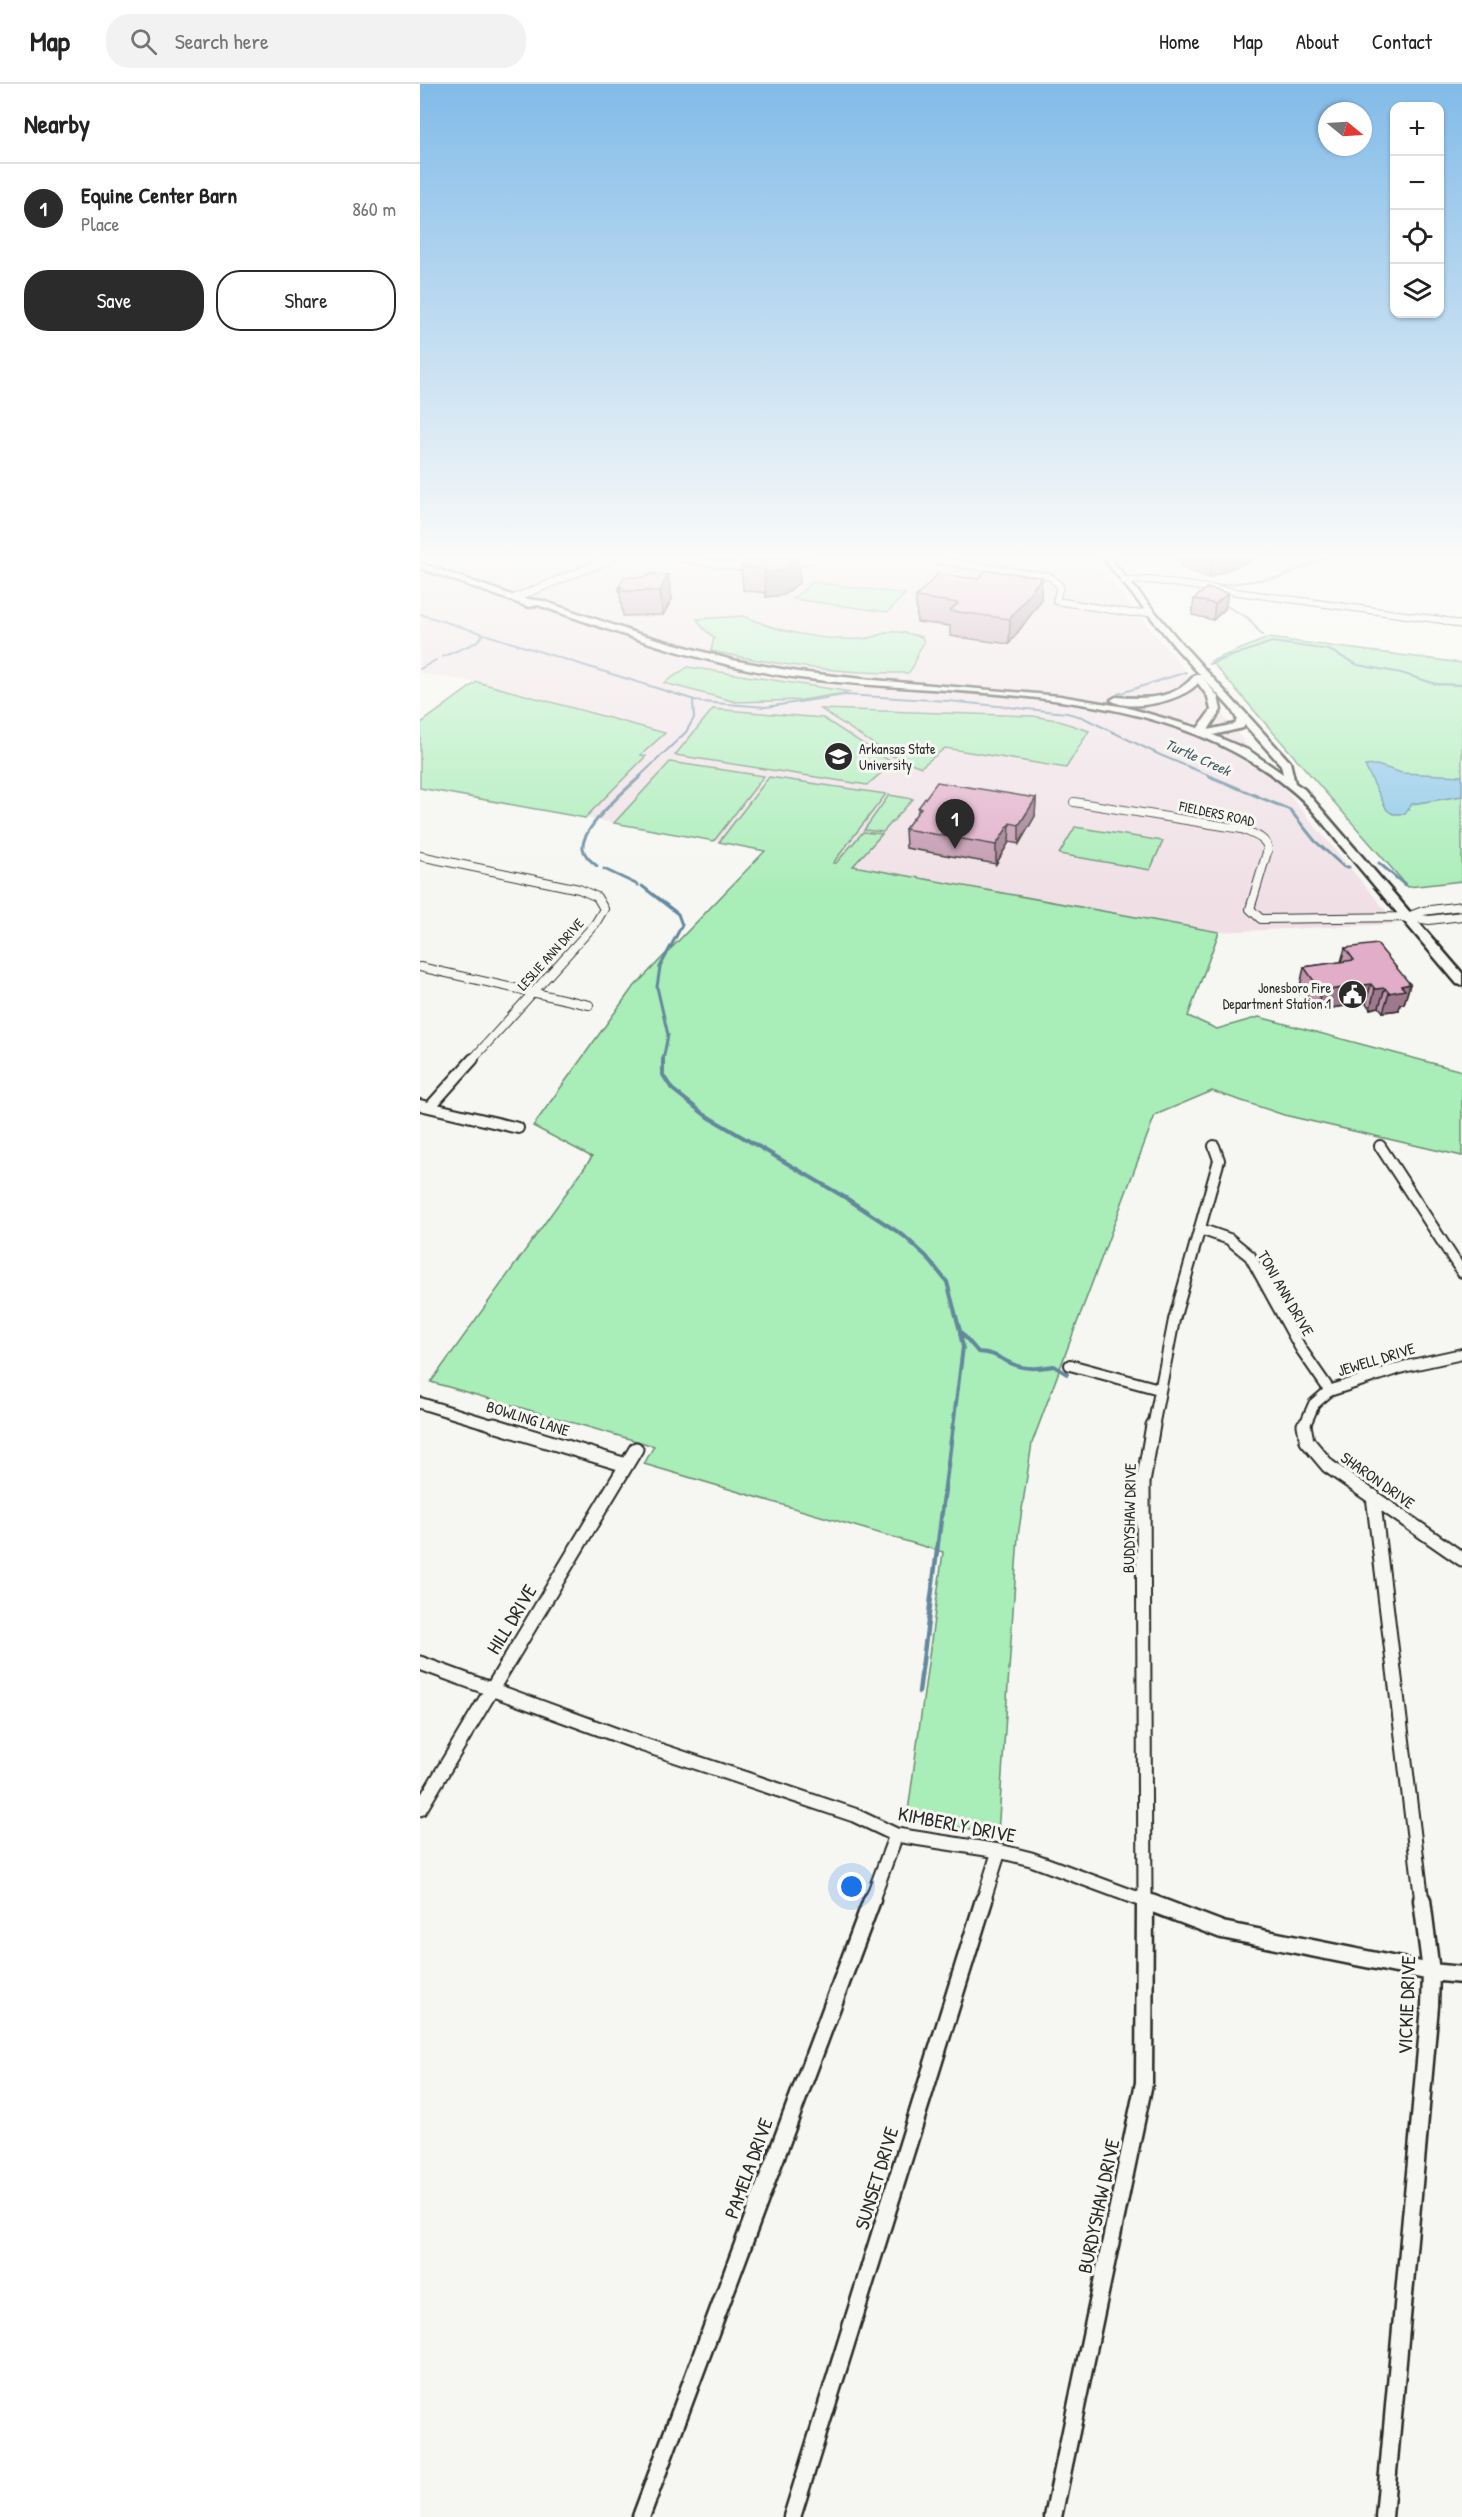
<!DOCTYPE html>
<meta charset="utf-8">
<style>
body{margin:0;font-family:"Patrick Hand",sans-serif;background:#f2f2f2;color:#222}
.controls{position:absolute;right:18px;top:18px;display:grid;overflow:hidden;border-radius:12px;box-shadow:0 2px 4px #0004}
.controls button{width:54px;height:54px;display:grid;place-items:center;padding:0;border:0;border-bottom:2px solid #e0e0e0;background:#fff;color:#222;font:30px sans-serif}
.compass{position:absolute;left:898px;top:18px;width:54px;height:54px;border-radius:50%;background:#fff;box-shadow:0 2px 4px #0004;rotate:108deg}
.you{position:absolute;left:432px;top:1803px;width:21px;height:21px;margin:-15px;border:4px solid #fff;border-radius:50%;background:#1a73e8;box-shadow:0 0 0 9px #1a73e833}
.badge{display:grid;place-items:center;width:39px;height:39px;border-radius:50%;background:#2b2b2b;color:#fff;font-size:20px;font-weight:700}
.pin{position:absolute;translate:-50% -50px;filter:drop-shadow(0 2px 3px #0008)}
.pin::after{content:'';position:absolute;top:32px;width:21px;height:18px;background:inherit;clip-path:polygon(0 0,100% 0,50% 100%)}
.list{margin:0;padding:0;list-style:none}
h2{display:flex;justify-content:space-between;align-items:center;height:78px;margin:0;padding:0 24px;font-size:26px}
h2 small{font-size:20px;font-weight:400;color:#767676}
.list li{display:grid;grid-template-columns:39px 1fr auto;gap:18px;align-items:center;box-sizing:border-box;height:90px;padding:0 24px;border-top:2px solid #e0e0e0}
.list b{display:block;font-size:22px;white-space:nowrap}
.list p{margin:0;font-size:20px;white-space:nowrap;color:#767676}
.list em{font-size:20px;font-style:normal;color:#767676}
.actions{display:flex;gap:12px;padding:18px 24px}
.actions a{flex:1;padding:14px 0;border:2px solid #2b2b2b;border-radius:24px;text-align:center;font-size:21px;color:#2b2b2b}
.actions .main{background:#2b2b2b;color:#fff}
.icon{flex:none;width:33px;height:33px;fill:none;stroke:currentColor;stroke-width:2;stroke-linecap:round;stroke-linejoin:round}
.map{position:relative;flex:none;width:1042px;height:2433px;overflow:hidden}
header{display:flex;align-items:center;gap:36px;box-sizing:border-box;height:84px;padding:0 30px;background:#fff;border-bottom:2px solid #e0e0e0}
header strong{font-size:28px}
nav{display:flex;gap:33px;margin-inline-start:auto;font-size:21px}
.search{width:420px;height:54px;background:#f2f2f2;display:flex;align-items:center;gap:15px;box-sizing:border-box;padding:0 21px;border-radius:24px;color:#767676;font-size:22px}
main{display:flex}
aside{flex:1;background:#fff}
.map>svg:first-child{display:block}
</style>
<header>
<strong>Map</strong>
<div class="search"><svg class="icon" aria-label="search" viewBox="0 0 24 24"><circle cx="10" cy="10" r="6"/><path d="M15 15l6 6"/></svg>Search here</div>
<nav><a>Home</a><a>Map</a><a>About</a><a>Contact</a></nav>
</header>
<main>
<aside>
<h2>Nearby<small></small></h2>
<ul class="list">
<li><span class="badge">1</span><div><b>Equine Center Barn</b><p>Place</p></div><em>860 m</em></li>
</ul>
<div class="actions"><a class="main">Save</a><a>Share</a></div>
</aside>
<div class="map">
<svg width="1042" height="2433" viewBox="0 0 1042 2433">
<rect width="100%" height="100%" fill="#f6f6f2"/>
<filter id="ink" filterUnits="userSpaceOnUse"><feTurbulence type="fractalNoise" baseFrequency=".0167" numOctaves="2"/><feDisplacementMap in="SourceGraphic" scale="12" xChannelSelector="R" yChannelSelector="G"/><feConvolveMatrix kernelMatrix="1 2 1 2 8 2 1 2 1" color-interpolation-filters="sRGB"/></filter>
<g filter="url(#ink)">
<!-- built -->
<path fill="#f0e0e6" d="M0,474H671L977,840L799,848L0,704V640L56,598L0,589Z"/>
<!-- green -->
<path fill="#a9edb8" stroke="#6a8c72" stroke-width="1.5" d="M392,498L485,510L468,528L373,515Z
M324,532C355,547 404,557 438,555C454,555 458,550 470,548C479,546 493,551 502,553L504,559C494,570 500,577 488,589C421,590 356,581 291,567L294,554L283,544L277,535Z
M848,554L1042,579V797L988,803L791,577Z
M268,583L431,608L382,616L316,618L244,599Z
M57,598L245,649L221,671L226,672L165,734L0,704V640Z
M293,625L403,634L473,679L447,701L255,671Z
M401,625L613,632L636,636L669,647L646,684L525,664L501,683L470,671Z
M250,678L344,692L294,757L194,739Z
M349,693L466,710L413,779H416L443,748L462,750L433,782L799,848L768,932L797,945L839,933L1042,987V1072L864,1031L792,1007L735,1031L612,1359L598,1452L578,1750L487,1735L523,1468L224,1380L234,1362L11,1298L172,1073L113,1042L211,906L345,767L299,758Z
M469,711L493,715L463,748L444,746Z
M655,743L743,757L730,786L639,770Z"/>
<!-- water -->
<path fill="#89c6e9" stroke="#63889d" stroke-width="1.5" d="M957,681L982,689L1042,692V712L992,720L985,730H973L967,726L945,682Z"/>
<g fill="none" stroke-linecap="round" stroke-linejoin="round">
<!-- stream-far3 -->
<path stroke="#63889d" stroke-width="2" d="M796,502L861,493L905,474
M803,520L828,534L842,551
M0,530L281,618L346,623L425,611L528,617L647,629L662,633L740,671L793,693
M22,573L55,559L64,550
M789,580L852,558L909,566L938,581L981,589L1016,600L1042,601
M0,585L16,576
M698,610L766,588
M219,693L266,648L274,634L273,616"/>
<!-- stream-far2 -->
<path stroke="#63889d" stroke-width="3" d="M789,692L870,726L895,757L924,783H929
M959,779L985,801
M177,782C171,777 164,772 163,764C161,744 206,705 221,692
M184,785L218,801
M222,802L258,830L262,841L240,883L237,903L248,951L243,976"/>
<!-- stream-far1 -->
<path stroke="#63889d" stroke-width="4" d="M243,975V991L252,1005L285,1031L426,1114L484,1152L506,1172L527,1198L540,1247L558,1268C577,1269 579,1275 595,1281C608,1286 621,1284 634,1282L647,1290
M533,1343L543,1263L540,1249"/>
<!-- stream -->
<path stroke="#63889d" stroke-width="4.5" d="M499,1608L533,1341"/>
<defs>
<path id="minor-far4" d="M257,474L334,485
M495,474L629,492L640,502L636,517L711,529L731,528
M367,482L398,474
M704,497L730,496L1022,536L1042,541"/>
<path id="minor-far3" d="M654,718L822,745C832,750 846,753 848,765L830,825L841,835L988,833L1009,836L1042,832
M0,772L159,805L177,813L184,825L175,840L52,976
M990,832L1003,827L1042,822
M0,883L169,921"/>
<path id="minor-far2" d="M0,1021L98,1044
M10,1023L53,975
M960,1062L1042,1188
M780,1145L809,1155L830,1172L881,1265L910,1307
M650,1281L739,1305
M0,1319L79,1343
M733,1343L754,1236L799,1076L794,1062
M884,1343L894,1320L909,1307L983,1283L1042,1270"/>
<path id="minor-far1" d="M74,1341L206,1381
M884,1341L887,1357L908,1382L1042,1475
M953,1412L1002,1818
M0,1579L221,1660L434,1731L476,1751L579,1767L611,1775L727,1818
M0,1725L216,1365
M451,1818L476,1751
M563,1818L579,1767
M725,1818L723,1399L733,1341"/>
<path id="minor" d="M723,1816L802,1846L1011,1888L1042,1891
M221,2433L452,1816
M372,2433L564,1816
M633,2433L724,1999L725,1816
M964,2433L1010,1922L1011,1888L1002,1816"/>
<path id="tertiary" d="M95,514L193,474"/>
<path id="secondary" d="M683,474H690L761,559L819,623V627H813L755,563Z"/>
<path id="trunk" d="M0,479L100,514L123,517L219,550L312,576L378,588L442,595L640,612L705,623L778,644L791,626L788,613L778,599C763,617 710,629 691,616L696,613C727,615 754,616 775,591H781L798,613L801,626L788,646L815,640L817,635L811,625L820,623L870,678L875,699L884,705L1042,889V901L1037,900C1000,856 963,812 926,768C910,749 894,725 875,709C742,595 543,615 380,594C290,582 203,551 118,521L109,523L0,484ZM825,641L861,681L863,690L830,667L793,651L823,644Z"/>
</defs>
<!-- minor-far4 casing -->
<use href="#minor-far4" stroke="#2b2b2b" stroke-width="8"/>
<!-- minor-far3 casing -->
<use href="#minor-far3" stroke="#2b2b2b" stroke-width="10"/>
<!-- minor-far2 casing -->
<use href="#minor-far2" stroke="#2b2b2b" stroke-width="14"/>
<!-- minor-far1 casing -->
<use href="#minor-far1" stroke="#2b2b2b" stroke-width="17"/>
<!-- minor casing -->
<use href="#minor" stroke="#2b2b2b" stroke-width="21"/>
<!-- tertiary casing -->
<use href="#tertiary" stroke="#2b2b2b" stroke-width="9"/>
<!-- secondary casing -->
<use href="#secondary" stroke="#2b2b2b" stroke-width="5"/>
<!-- trunk casing -->
<use href="#trunk" stroke="#2b2b2b" stroke-width="5"/>
<!-- minor-far4 -->
<use href="#minor-far4" stroke="#f6f6f2" stroke-width="6"/>
<!-- minor-far3 -->
<use href="#minor-far3" stroke="#f6f6f2" stroke-width="8"/>
<!-- minor-far2 -->
<use href="#minor-far2" stroke="#f6f6f2" stroke-width="10"/>
<!-- minor-far1 -->
<use href="#minor-far1" stroke="#f6f6f2" stroke-width="13"/>
<!-- minor -->
<use href="#minor" stroke="#f6f6f2" stroke-width="16"/>
<!-- tertiary -->
<use href="#tertiary" stroke="#f6f6f2" stroke-width="7"/>
<!-- secondary -->
<use href="#secondary" fill="#f6f6f2" fill-rule="evenodd"/>
<!-- trunk -->
<use href="#trunk" fill="#f6f6f2" fill-rule="evenodd"/>
</g>
<!-- wall -->
<path fill="#c295ad" stroke="#2b2b2b" stroke-width="1.5" d="M331,474L380,498L364,511L346,513V509L323,506L321,482Z
M754,474H832V476L789,494L760,483L761,478Z
M248,491L252,515L243,531L203,532L199,503L225,493Z
M787,504L805,525L793,536L772,531L774,515Z
M496,513L621,517L589,560L530,552V542L497,538Z
M616,714L615,732L599,760L589,758L576,780L486,764L485,745L498,728V724Z
M925,864L990,900L984,920H980L979,926L963,928L959,923L950,925L946,919L897,926L880,902L884,883L921,878Z"/>
<!-- shaded-wall -->
<path fill="#9e798d" stroke="#2b2b2b" stroke-width="1.5" d="M378,474L380,498L364,511L346,513L344,489Z
M792,474H832V476L789,494Z
M248,491L252,515L243,531L240,507Z
M622,493L621,517L589,560L590,535Z
M808,509L805,525L793,536L795,520Z
M616,714L615,732L599,760V741Z
M590,739L589,758L576,780V761Z
M951,900L946,919L897,926L901,907Z
M990,900L984,920H980L979,926L963,928L969,909L981,902Z
M965,904L959,923L950,925L955,905Z"/>
<!-- building -->
<path fill="#e1adc9" stroke="#2b2b2b" stroke-width="1.5" d="M331,474H377L362,487L344,489L347,486L321,482Z
M566,486L622,493L590,535L530,527L538,519L496,513L518,490L558,495Z
M231,490L248,491L240,507H199L202,503H199L204,493H225Z
M787,504L808,509L795,520L774,515Z
M517,698L616,714L599,741L590,739L576,761L485,745L501,724H498Z
M957,860L990,900L981,902L985,906L969,909L965,904L955,905L951,900L901,907L884,883L934,876L925,864Z"/>
</g>
<!-- sky -->
<linearGradient id="sky" x2="0" y2="1"><stop stop-color="#82bbe8"/><stop offset="0.58" stop-color="#fbfbf9"/><stop offset="1" stop-color="#fbfbf9" stop-opacity="0"/></linearGradient>
<rect width="1042" height="815" fill="url(#sky)"/>
<!-- icons -->
<defs>
<symbol id="university-disc" viewBox="-11 -11 22 22"><circle r="9.5" fill="#2b2b2b" stroke="#f6f6f2"/><path d="M0-5L7-2L0 1L-7-2ZM-4 1L0 2.5L4 1V4Q0 6-4 4Z" fill="#fff"/></symbol>
<symbol id="civic-disc" viewBox="-11 -11 22 22"><circle r="9.5" fill="#2b2b2b" stroke="#f6f6f2"/><path d="M-.6-6.5H3V-4.5H.6V-3L4-1V1h2V6H-6V1h2V-1L-.6-3ZM-1.2 2.5V6h2.4V2.5Z" fill="#fff"/></symbol>
</defs>
<g fill-rule="evenodd">
<use href="#university-disc" x="402" y="656" width="33" height="33"/>
<use href="#civic-disc" x="916" y="894" width="33" height="33"/>
</g>
<g text-anchor="middle" dominant-baseline="central" stroke-width="6" stroke-linejoin="round" paint-order="stroke">
<!-- far-poi labels -->
<g font-size="14" fill="#2b2b2b" stroke="#f6f6f2" text-anchor="start">
<text x="439" y="664">Arkansas State<tspan x="439" dy="16">University</tspan></text>
<text x="911" y="903" text-anchor="end">Jonesboro Fire<tspan x="911" dy="16">Department Station 1</tspan></text>
</g>
<!-- far-street labels -->
<g font-size="14" fill="#2b2b2b" stroke="#f6f6f2">
<text transform="translate(797 729) rotate(12)">FIELDERS ROAD</text>
<text transform="translate(130 870) rotate(-48)">LESLIE ANN DRIVE</text>
</g>
<!-- far-water labels -->
<g font-size="15" font-style="italic" fill="#475a64" stroke="#f6f6f2">
<text transform="translate(778 673) rotate(24)">Turtle Creek</text>
</g>
<!-- street labels -->
<g font-size="16" fill="#2b2b2b" stroke="#f6f6f2">
<text transform="translate(866 1209) rotate(60)">TONI ANN DRIVE</text>
<text transform="translate(956 1275) rotate(-17)">JEWELL DRIVE</text>
<text transform="translate(108 1334) rotate(17)">BOWLING LANE</text>
<text transform="translate(958 1396) rotate(35)">SHARON DRIVE</text>
<text transform="translate(709 1434) rotate(-89)">BUDDYSHAW DRIVE</text>
</g>
<!-- near-street labels -->
<g font-size="20" fill="#2b2b2b" stroke="#f6f6f2">
<text transform="translate(91 1535) rotate(-59)">HILL DRIVE</text>
<text transform="translate(537 1740) rotate(11)">KIMBERLY DRIVE</text>
<text transform="translate(986 1921) rotate(-88)">VICKIE DRIVE</text>
<text transform="translate(328 2084) rotate(-70)">PAMELA DRIVE</text>
<text transform="translate(456 2094) rotate(-73)">SUNSET DRIVE</text>
<text transform="translate(678 2122) rotate(-78)">BURDYSHAW DRIVE</text>
</g>
</g>
</svg>
<div class="controls">
<button>+</button>
<button>−</button>
<button><svg class="icon" aria-label="locate" viewBox="0 0 24 24"><circle cx="12" cy="12" r="6"/><path d="M12 2v4M12 18v4M2 12h4M18 12h4"/></svg></button>
<button><svg class="icon" aria-label="layers" viewBox="0 0 24 24"><path d="M12 4l9 5-9 5-9-5zM3 14l9 5 9-5"/></svg></button>
</div>
<svg class="compass" viewBox="-18 -18 36 36"><path d="M0-13l5 13h-10z" fill="#e53935"/><path d="M0 13l5-13h-10z" fill="#767676"/></svg>
<div class="you"></div>
<div class="pin badge" style="left:535px;top:765px">1</div>
</div>
</main>
